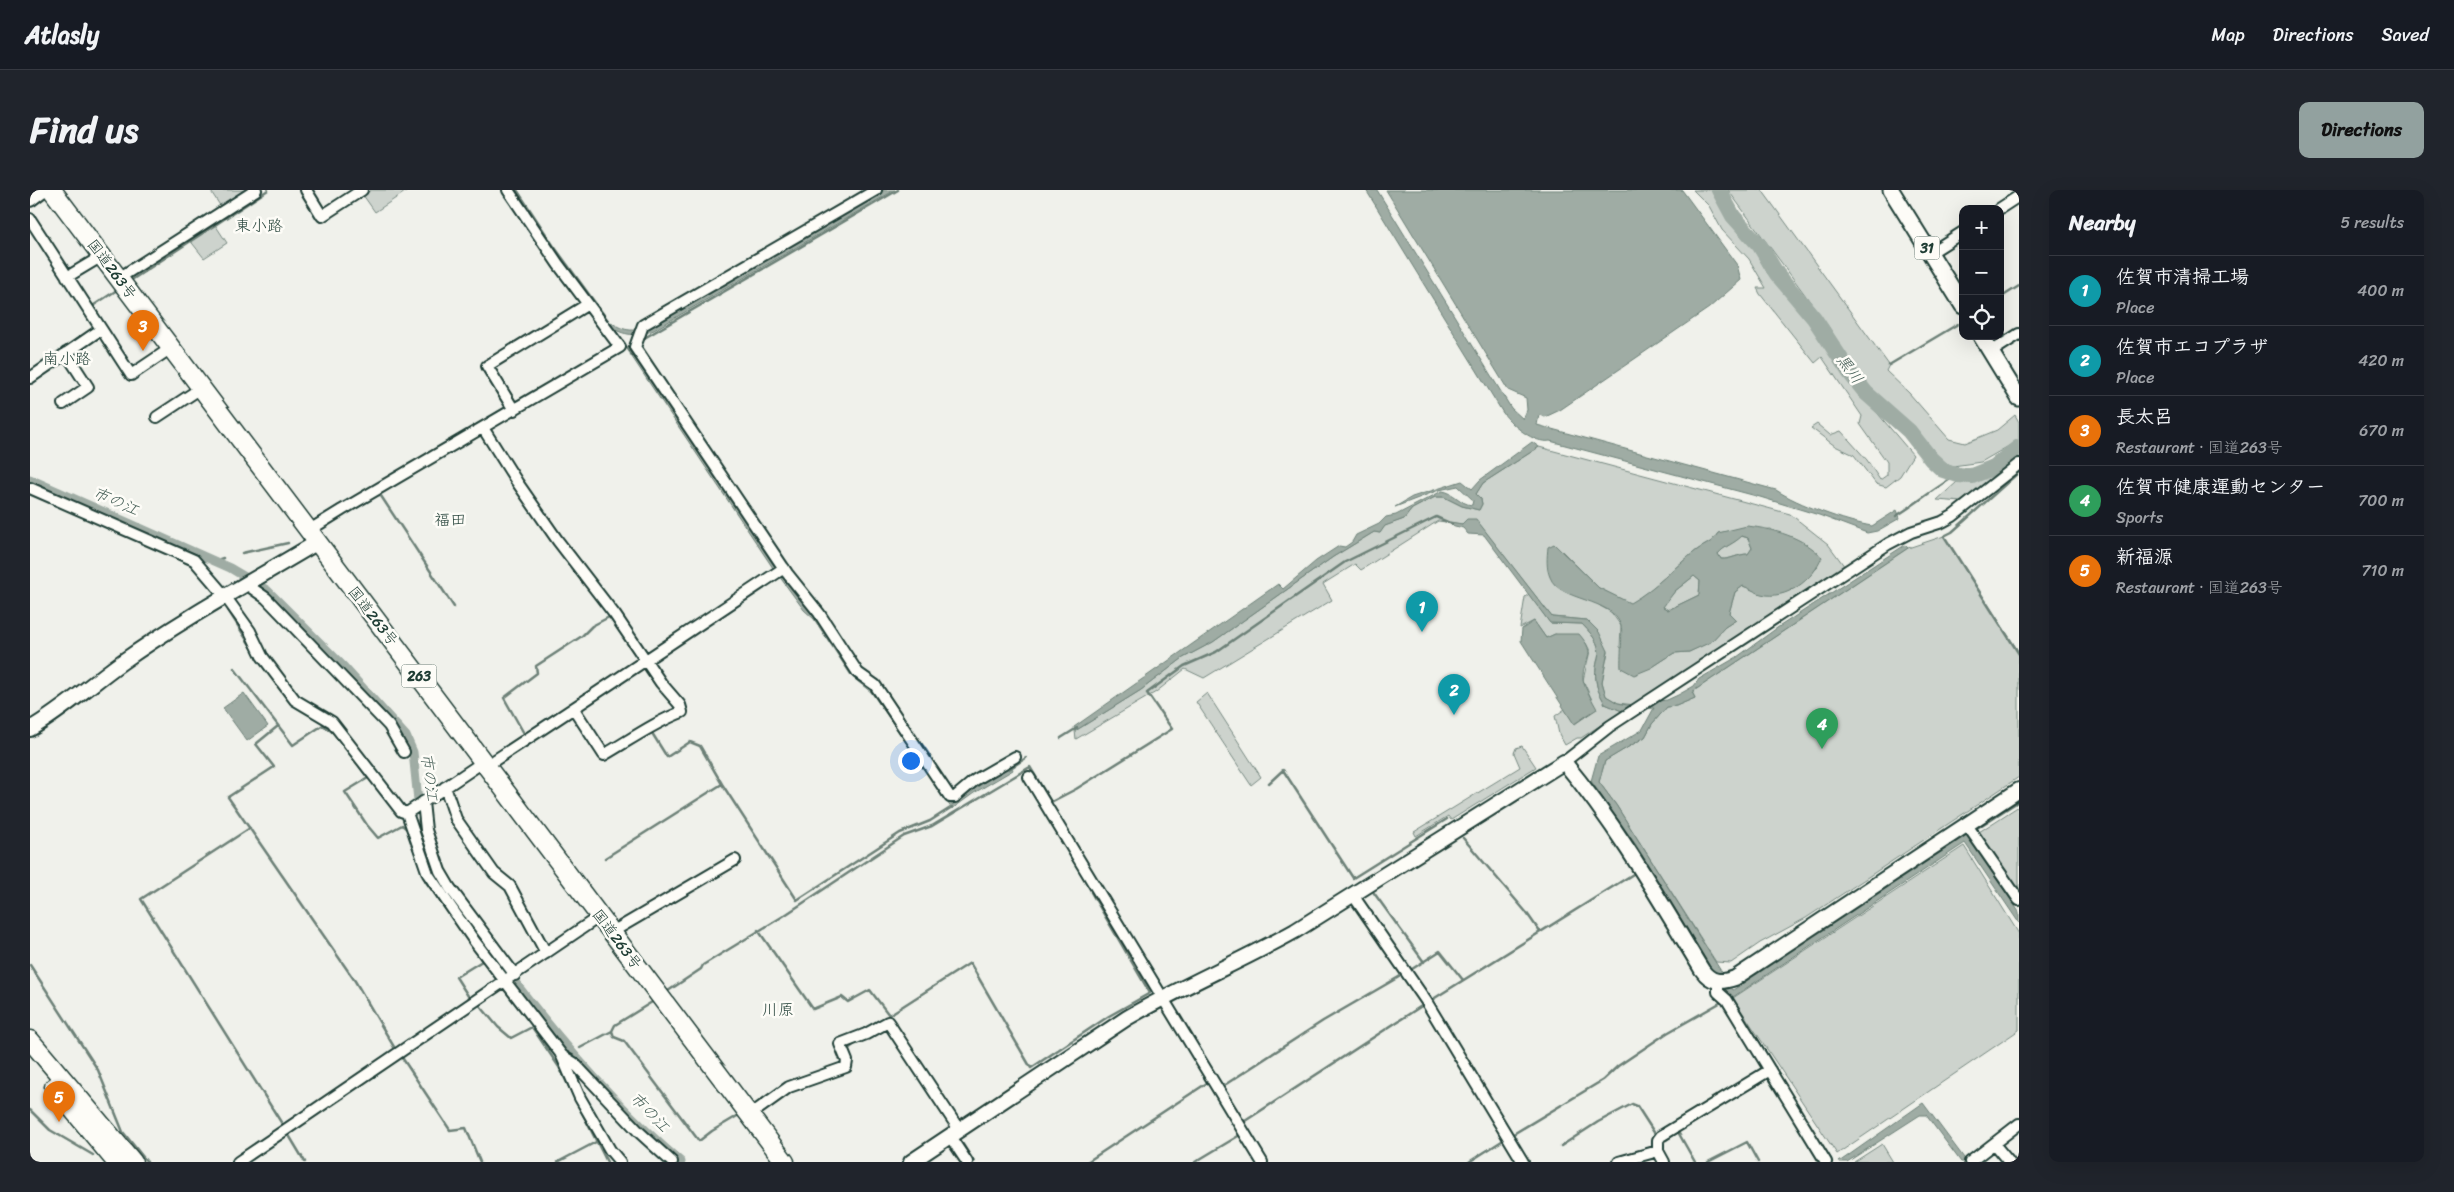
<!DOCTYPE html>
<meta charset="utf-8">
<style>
body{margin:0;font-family:Sriracha,"Klee One",sans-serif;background:#20242c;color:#f1f3f6}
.controls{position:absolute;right:15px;top:15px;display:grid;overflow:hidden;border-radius:10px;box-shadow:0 5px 20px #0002}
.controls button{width:45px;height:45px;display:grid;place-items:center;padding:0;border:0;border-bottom:1px solid #363941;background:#171b24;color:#f1f3f6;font:25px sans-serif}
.you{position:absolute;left:880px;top:570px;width:18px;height:18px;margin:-12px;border:4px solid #fff;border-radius:50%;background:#1a73e8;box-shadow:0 0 0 8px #1a73e833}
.badge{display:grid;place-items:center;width:32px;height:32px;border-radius:50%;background:#92a19f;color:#fff;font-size:16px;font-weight:700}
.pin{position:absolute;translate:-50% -41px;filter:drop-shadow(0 1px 2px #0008)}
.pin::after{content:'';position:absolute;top:26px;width:18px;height:15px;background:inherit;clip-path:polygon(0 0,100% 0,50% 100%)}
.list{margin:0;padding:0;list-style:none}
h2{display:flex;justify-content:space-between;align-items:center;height:65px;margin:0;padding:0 20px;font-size:21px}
h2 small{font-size:16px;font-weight:400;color:#9ea1a6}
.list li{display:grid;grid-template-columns:32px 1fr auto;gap:15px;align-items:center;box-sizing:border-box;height:70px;padding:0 20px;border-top:1px solid #363941}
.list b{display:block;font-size:19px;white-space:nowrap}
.list p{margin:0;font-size:16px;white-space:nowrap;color:#9ea1a6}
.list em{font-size:16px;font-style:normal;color:#9ea1a6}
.icon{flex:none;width:28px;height:28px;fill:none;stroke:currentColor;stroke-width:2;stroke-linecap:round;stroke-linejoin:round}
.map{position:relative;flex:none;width:1989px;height:972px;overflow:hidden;border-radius:10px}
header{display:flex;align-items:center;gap:30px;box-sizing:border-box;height:70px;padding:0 25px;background:#171b24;border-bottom:1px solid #363941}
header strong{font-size:24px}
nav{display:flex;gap:28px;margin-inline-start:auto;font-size:18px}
.intro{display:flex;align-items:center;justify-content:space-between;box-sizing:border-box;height:120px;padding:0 30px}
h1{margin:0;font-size:35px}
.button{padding:12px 22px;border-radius:10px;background:#92a19f;color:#111;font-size:18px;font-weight:700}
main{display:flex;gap:30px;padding:0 30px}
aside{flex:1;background:#171b24;border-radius:10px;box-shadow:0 5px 20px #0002}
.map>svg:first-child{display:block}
</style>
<header>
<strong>Atlasly</strong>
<nav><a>Map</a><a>Directions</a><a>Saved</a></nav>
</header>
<div class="intro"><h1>Find us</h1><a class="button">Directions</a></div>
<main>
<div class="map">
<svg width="1989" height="972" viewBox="0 0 1989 972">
<rect width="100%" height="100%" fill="#f0f1eb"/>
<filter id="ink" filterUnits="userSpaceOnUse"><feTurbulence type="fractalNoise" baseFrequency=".02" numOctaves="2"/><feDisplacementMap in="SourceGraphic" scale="10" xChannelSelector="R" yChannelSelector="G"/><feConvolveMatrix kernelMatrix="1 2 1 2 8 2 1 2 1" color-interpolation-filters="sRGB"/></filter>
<g filter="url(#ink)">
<!-- green -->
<path fill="#cdd3cd" stroke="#768880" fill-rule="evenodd" d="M180,0H217L191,17Z
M341,0H378L345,22L333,5Z
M1663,0H1682L1688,6L1696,26L1725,61L1738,84L1783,132L1815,185L1883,265L1870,286L1856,297L1846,294L1824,265L1805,256L1781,238L1787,234L1800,245L1811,241L1837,270L1850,290L1857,285V272L1830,234L1832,226L1792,167L1785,173L1730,104L1727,98H1736L1719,69L1692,40L1679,16Z
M1698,0H1732L1859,175L1856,181L1879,203L1919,249L1935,253L1967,240L1985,225L1989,232V250L1951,272L1923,276L1907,269L1885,241L1836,196L1798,136Z
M184,33L197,53L174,68L159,49Z
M1509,257L1760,324L1798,354L1815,377L1605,515L1588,513L1576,506L1572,492L1578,461L1557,430L1522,427L1446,330L1432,334L1408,331L1331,380L1325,374L1293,394L1302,410L1174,488L1155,479L1126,502L1046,549L1045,541L1111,500L1153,468L1183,452L1303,367L1344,342L1350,343L1354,336L1374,329L1382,319L1405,307H1414L1432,316L1449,320L1452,314L1451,309L1446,304L1453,293ZM1741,339L1788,377C1762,404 1749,412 1713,396L1705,402L1699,423L1706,430L1695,437L1681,451L1659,462L1644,463L1621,478L1590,457L1591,436L1581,422L1570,416L1532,361L1569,398L1600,414C1625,399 1644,377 1667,360C1677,353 1681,354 1688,343Z
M1989,260V268L1932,312L1907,310L1927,292L1964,280Z
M1711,346L1718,348L1722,358L1718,364C1707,364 1701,370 1691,369L1688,364C1694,356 1704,354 1711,346Z
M1914,346L1989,462V587L1776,728L1730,753L1701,773L1686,772L1586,615L1569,592L1575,571L1615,547L1622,534L1637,517L1646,516L1665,508L1662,502L1878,358Z
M1664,386L1670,391L1669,405L1638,420L1632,416L1645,401Z
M1499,404L1520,433L1552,434C1583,465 1560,465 1567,496C1568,502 1573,509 1575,514L1592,521L1551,548H1547L1535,555L1529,544L1525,526L1535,519L1545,534L1566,519L1553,490L1560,461L1556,453L1525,444L1516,448L1504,431L1490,438L1495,407Z
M1177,503L1231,587L1221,595L1166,512Z
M1492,556L1506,577L1421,630L1418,626L1386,646L1384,642L1490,577L1484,563L1486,558Z
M1989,616V702L1949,642Z
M1934,656L1989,744V840L1807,964L1703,808Z
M1852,954L1863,972H1824Z"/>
<!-- water -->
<path fill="#9faca4" stroke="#6c8077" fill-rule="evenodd" d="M852,0H865L624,140C607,147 594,146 579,136L581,132C594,142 606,142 621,136Z
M1336,0H1347L1481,218L1493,229L1497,220L1496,208L1478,200L1356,0H1652L1707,75L1711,90L1679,118L1530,220L1515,227L1509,225L1507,235L1746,300C1767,314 1816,332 1842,336L1867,320L1870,328L1847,341L1837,343L1789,325L1730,307L1520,251C1504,254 1482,235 1473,223Z
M603,162L747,376L743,378L600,164Z
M1502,252L1509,257L1453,293L1446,304L1451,309L1452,314L1449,320L1432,316L1414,307H1405L1382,319L1374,329L1355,336L1350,343L1344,342L1303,367L1183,452L1153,468L1111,500L1045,541L1044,537L1248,394L1253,399L1286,371L1309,356L1315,357L1322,352L1326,345L1349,334L1356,327L1366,325L1412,301C1424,302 1430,314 1442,315L1443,310L1428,296L1409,300L1365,317L1382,307L1432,291L1442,299L1450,290Z
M1437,329H1446L1522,427L1557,430L1569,442L1578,461L1572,492L1576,506L1588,513L1597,515L1637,510L1648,505L1664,496L1669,489L1707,467L1747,438L1875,355L1878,358L1662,502L1665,508L1646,516L1637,517L1622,534L1615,547L1575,571L1569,592L1586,615L1703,800L1937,645L1989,722V733L1935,653L1700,809L1606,655L1561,591L1568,566L1612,540L1624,518L1592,521L1575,514C1573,509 1568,502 1567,496C1560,465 1583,465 1552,434L1520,433L1454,345L1438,344L1433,338L1421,335L1420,332L1432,334Z
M1717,336C1744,339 1773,347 1792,367C1784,389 1756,411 1731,404C1725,402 1719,398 1713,396L1705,402L1699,423L1706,430L1695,437L1681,452L1659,462L1644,463L1621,478L1604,485L1591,478C1590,469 1593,442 1591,436C1582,407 1529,412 1520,387C1516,378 1517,367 1518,357L1524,354L1569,398L1600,413C1625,399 1644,377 1667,360C1677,353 1681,354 1688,343ZM1712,346L1718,348L1722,358L1718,364C1708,364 1700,370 1691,369L1688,364C1694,356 1704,354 1712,346ZM1664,386L1670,391L1669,405L1638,420L1633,417L1645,401Z
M752,383L843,499L922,615L980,574L983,580L944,603L922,619L841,502L822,487L784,429L774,420L749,386Z
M1504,431L1516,448L1525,444H1549C1569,467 1552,467 1553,489C1554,498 1563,511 1567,519L1544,534L1491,451L1492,439Z
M214,503L238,536L217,551L193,518Z
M1893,913L1937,972H1931L1896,925H1890L1817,972H1809Z"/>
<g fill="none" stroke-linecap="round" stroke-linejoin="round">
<!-- stream -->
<path stroke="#6c8077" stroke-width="2.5" d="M487,0L523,55L582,136
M103,89L238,0
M1970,108L1989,96
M61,117L87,100
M583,138L603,166
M611,150L868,0
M1859,175L1928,134
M458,240L552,185
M1989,282L1922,342L1914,346L1989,464
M349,303L424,417
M1866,326C1888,313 1906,296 1928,285
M212,363L258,353
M184,371L193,368
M177,393L183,400
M198,420L222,458
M204,478L263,555L293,535L305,544
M248,536L226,554L244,577L198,607L325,791L367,862
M625,540L622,543L637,567L660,552L670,556L692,594L767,710L870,643L900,631L922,617
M496,547L474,508L507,483L506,476L552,446L562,436L581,426
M1031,548L1047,538
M322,566L338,588L315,602L337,635L348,648L372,635L378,640
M979,579L996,568
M1239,593L1253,580L1323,688L1417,629
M220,638L111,709L254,937
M1944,640L1989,611
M1433,648L1496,722L1510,742
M383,657L396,692L434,744
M575,668L692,594
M1344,703L1394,772
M728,740L783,819L812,807L818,812L840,800L859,825
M0,775L68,880L93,942L117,972
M1379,781L1410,761L1433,790
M638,801L671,779L673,775L755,725L874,646L902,636L1000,577L1021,612L1046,599L1142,539L1117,503L1154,476L1186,462L1315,372L1406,327L1422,334
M440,809L426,787L452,771L446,761
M1400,811L1608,681
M447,812L468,837L481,848L502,837L529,877L577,972
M1704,812L1802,972
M858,828L859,825L940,773L1001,878L1079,826L1120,803L1061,702
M582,841L585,835L622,812
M550,858L582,841L584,847L594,851L669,951L682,941L709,925
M817,860L826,853
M371,866L420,940L436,938L450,972
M1193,896L1293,831L1374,784
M0,920L20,940L63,965
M1212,933L1396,813
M257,942L275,972
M1480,946L1573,890L1588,876L1637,843L1695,810
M1633,949L1636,950L1648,942L1665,972
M932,953L944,972
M1531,956L1568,932L1602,914L1607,916L1627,947
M528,972L566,952
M1057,972L1177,893
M1165,972L1210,945L1207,940
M1439,972L1475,949
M1678,972L1717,952L1728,972"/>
<!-- canal -->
<path stroke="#9faca4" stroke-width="9" d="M0,289L200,378L237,400L314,477L376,546L383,562L389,620
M390,633C394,675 419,706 444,738
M477,782C529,850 586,917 651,972"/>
<!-- river -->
<path stroke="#9faca4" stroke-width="16" d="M1689,0L1703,26L1730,56L1747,84L1784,128L1820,183L1836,203L1879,241L1901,269L1913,280L1928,285L1942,286L1964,277L1989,257"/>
<defs>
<path id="street" d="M276,0L292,26L332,0
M846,0L613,135L605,157L757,383L789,423L828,483L845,495L920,607H925L945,590L985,567
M1969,19L1989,6
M0,29L101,185L141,158
M1900,63L1933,42
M37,87L72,66
M89,88L226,0
M1961,162L1989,144
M0,188L70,140
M33,214L58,197L36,163
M484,220L457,176L558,114
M127,227L171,198
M453,238L487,292L528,351L585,425L631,493L650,515L652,522C625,532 600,550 574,565L544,519
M0,298L164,370L195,406L220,441L232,466L265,510L302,532L371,621L377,623
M278,341L312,320L590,157L528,74L478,0
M216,394L236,408L359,536L374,562
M1534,572L1580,536L1858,354L1881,342L1912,332L1923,326L1989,274
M999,587L1232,972
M415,597L426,629L464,683L480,696L516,763
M393,612L396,640L410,681L420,698L485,785
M1937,635L1989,710
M1325,703L1327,711L1396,811L1493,972
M582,742L705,670
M1688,792V802L1697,810L1796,972
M531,865L544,873L609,942L642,972
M720,925L759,897L816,877L817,871L810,854L836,844L858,832L930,941
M921,948L937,972
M1964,954L1979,972
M1628,961V950L1631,946L1740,880
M208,972L570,726
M590,972L580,960L550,908L531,864L445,752L398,684L377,623L453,572H462C560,508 656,443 754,378
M1589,972L1628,961L1634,972
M1940,972L1989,934"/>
<path id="secondary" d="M0,9L12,0
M0,539C33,520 61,494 92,472C154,428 221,392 286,353
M881,972L1097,828C1152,796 1210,772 1265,741L1534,572C1588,637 1629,709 1672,780C1681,793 1691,793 1705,788L1989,600"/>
<path id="primary" d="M1861,0L1933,116
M1951,146L1989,208"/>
<path id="highway" d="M22,0L755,972
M0,850L103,972
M24,897L86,972"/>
</defs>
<!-- street casing -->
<use href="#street" stroke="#1f3d34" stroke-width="14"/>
<!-- secondary casing -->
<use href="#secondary" stroke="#1f3d34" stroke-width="18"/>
<!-- primary casing -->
<use href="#primary" stroke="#1f3d34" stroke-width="19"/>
<!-- highway casing -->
<use href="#highway" stroke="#1f3d34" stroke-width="21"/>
<!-- street -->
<use href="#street" stroke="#fdfcf7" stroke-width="10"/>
<!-- secondary -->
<use href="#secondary" stroke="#fdfcf7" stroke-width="14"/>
<!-- primary -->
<use href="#primary" stroke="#fdfcf7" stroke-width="15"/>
<!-- highway -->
<use href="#highway" stroke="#fdfcf7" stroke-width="18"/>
</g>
</g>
<g text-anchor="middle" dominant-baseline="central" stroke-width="5" stroke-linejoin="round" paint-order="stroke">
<!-- shield labels -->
<g fill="#fdfcf7" stroke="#62766e" stroke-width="1">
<rect x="1884.5" y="46.5" width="25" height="23" rx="4"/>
<rect x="371.5" y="474.5" width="35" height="23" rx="4"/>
</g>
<g font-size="14" font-weight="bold" fill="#1f3d34">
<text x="1897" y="58">31</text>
<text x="389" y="486">263</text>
</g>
<!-- street labels -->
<g font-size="15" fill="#1f3d34" stroke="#fdfcf7">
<text transform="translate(82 79) rotate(53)">国道263号</text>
<text transform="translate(343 426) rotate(52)">国道263号</text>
<text transform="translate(587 749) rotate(53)">国道263号</text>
</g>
<!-- neighbourhood labels -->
<g font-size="16" fill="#1f3d34" stroke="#fdfcf7">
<text x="229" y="35">東小路</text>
<text x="37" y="168">南小路</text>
<text x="420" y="329">福田</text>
<text x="748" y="819">川原</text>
</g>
<!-- water labels -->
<g font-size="16" font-style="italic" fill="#455e56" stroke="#fdfcf7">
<text transform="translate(1820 179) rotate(53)">黒川</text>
<text transform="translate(86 311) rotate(24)">市の江</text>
<text transform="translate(400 587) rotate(83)">市の江</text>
<text transform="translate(620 922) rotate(46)">市の江</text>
</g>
</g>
</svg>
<div class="controls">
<button>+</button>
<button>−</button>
<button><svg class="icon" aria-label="locate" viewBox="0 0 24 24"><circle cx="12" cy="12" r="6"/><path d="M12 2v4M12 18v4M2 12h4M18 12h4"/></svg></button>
</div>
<div class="you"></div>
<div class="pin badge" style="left:1392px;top:442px;background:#0f9aa8">1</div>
<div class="pin badge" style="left:1424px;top:525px;background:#0f9aa8">2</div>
<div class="pin badge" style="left:113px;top:161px;background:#e8710a">3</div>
<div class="pin badge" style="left:1792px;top:559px;background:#2e9e5b">4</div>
<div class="pin badge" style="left:29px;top:932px;background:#e8710a">5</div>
</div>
<aside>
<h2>Nearby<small>5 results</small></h2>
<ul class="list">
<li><span class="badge" style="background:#0f9aa8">1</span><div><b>佐賀市清掃工場</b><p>Place</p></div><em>400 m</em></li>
<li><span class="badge" style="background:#0f9aa8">2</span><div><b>佐賀市エコプラザ</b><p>Place</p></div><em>420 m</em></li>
<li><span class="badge" style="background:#e8710a">3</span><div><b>長太呂</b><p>Restaurant · 国道263号</p></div><em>670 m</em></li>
<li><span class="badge" style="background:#2e9e5b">4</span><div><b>佐賀市健康運動センター</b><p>Sports</p></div><em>700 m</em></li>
<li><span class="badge" style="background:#e8710a">5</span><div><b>新福源</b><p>Restaurant · 国道263号</p></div><em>710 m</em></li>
</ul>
</aside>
</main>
